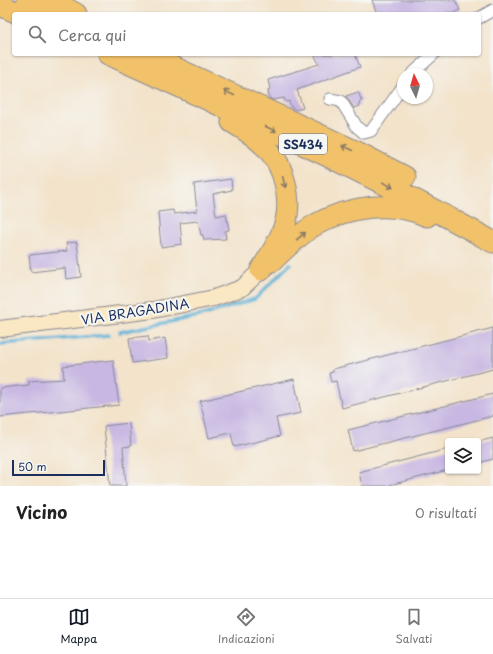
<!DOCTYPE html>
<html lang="it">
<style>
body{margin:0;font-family:"Playpen Sans",sans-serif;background:#f2f2f2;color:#222}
.controls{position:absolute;right:12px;bottom:12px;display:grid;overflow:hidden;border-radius:4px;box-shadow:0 1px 3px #0004}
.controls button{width:36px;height:36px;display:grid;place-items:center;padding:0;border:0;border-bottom:1px solid #e0e0e0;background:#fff;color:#222;font:20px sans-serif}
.compass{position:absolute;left:397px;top:68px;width:36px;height:36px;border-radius:50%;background:#fff;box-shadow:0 1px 3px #0004;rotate:355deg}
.scale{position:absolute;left:12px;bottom:10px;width:93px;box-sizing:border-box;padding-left:4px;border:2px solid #1b2f5e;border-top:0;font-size:11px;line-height:14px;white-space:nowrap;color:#1b2f5e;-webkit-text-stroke:3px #f6f6f2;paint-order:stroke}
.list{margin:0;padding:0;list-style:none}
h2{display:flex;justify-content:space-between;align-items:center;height:52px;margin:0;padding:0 16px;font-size:17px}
h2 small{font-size:13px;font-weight:400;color:#767676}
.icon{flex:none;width:22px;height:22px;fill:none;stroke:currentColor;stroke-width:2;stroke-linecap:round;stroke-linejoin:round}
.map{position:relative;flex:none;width:493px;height:486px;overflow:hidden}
.search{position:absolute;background:#fff;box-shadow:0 1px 3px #0004;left:12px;right:12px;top:12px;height:44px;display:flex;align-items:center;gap:10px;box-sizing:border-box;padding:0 14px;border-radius:4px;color:#767676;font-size:15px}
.sheet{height:112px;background:#fff}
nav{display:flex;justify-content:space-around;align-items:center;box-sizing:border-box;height:56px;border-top:1px solid #e0e0e0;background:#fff;font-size:11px;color:#767676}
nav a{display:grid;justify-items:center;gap:2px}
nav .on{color:#111827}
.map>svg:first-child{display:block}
</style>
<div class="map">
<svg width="493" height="486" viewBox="0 0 493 486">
<rect width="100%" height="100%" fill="#f6f6f2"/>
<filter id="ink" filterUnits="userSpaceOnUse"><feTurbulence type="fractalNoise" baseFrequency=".025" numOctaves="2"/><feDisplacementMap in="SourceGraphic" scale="8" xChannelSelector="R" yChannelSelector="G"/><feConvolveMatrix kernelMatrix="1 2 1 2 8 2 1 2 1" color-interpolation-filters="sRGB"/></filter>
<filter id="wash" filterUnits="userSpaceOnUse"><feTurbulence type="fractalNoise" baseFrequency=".012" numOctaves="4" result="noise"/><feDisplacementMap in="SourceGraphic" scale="16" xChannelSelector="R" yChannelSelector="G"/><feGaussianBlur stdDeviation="0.9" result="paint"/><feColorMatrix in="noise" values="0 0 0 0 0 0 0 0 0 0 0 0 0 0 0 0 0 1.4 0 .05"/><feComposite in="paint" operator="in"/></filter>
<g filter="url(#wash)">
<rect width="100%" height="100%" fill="#f3e3cb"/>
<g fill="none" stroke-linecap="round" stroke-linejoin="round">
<!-- stream -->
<path stroke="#59afd6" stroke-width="3.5" d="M120,332L204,315L255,299L290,264
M0,344L109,335"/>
</g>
<g id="blocks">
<!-- building -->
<path fill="#c8b7e2" d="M372,0H455L460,10L452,14H377Z
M314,54H355L360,67L297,90L303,108L296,110L291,107L289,101L286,102L284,98L273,100L269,98L268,90L270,89L268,80L319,64Z
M358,92L362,101L359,102L360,106L354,108L346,96Z
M231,179L232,190L213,194L216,216L226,214L229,230L225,231L226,239L204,240L203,235H201L198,221L180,223L182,244L161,247L158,212L173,210L174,214L197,211L194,184Z
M77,242L81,277L66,279L65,268L31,272L29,255L67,251L66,243Z
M493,328V369L342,408L336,381L331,382L329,373L333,372V369Z
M148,336L149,341L165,338L168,358L132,363L129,338Z
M113,360L119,405L0,417V388L29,385V381L64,379L63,366Z
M294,379L301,413L276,418L280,436L234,447L231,433L209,438L200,401Z
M493,394V416L353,451L348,430Z
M129,423L131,446L123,447L126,486H110L104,426Z
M493,438V459L478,463V442Z
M448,449V470L386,486H362L359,472Z"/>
</g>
</g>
<g filter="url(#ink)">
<use href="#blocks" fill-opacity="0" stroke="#878994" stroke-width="1"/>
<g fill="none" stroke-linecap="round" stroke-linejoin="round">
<defs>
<path id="street" d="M479,18L493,10
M412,74L434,54
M330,99L341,101L357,127L364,133L371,131L403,86"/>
<path id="secondary" d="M0,329L153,310L214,298L242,288L261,270"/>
<path id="highway" d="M27,0L58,14
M51,0L76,14
M0,5L20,14
M108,54C238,113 368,172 493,242
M145,54L359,153L405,177
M232,122C244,129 256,137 266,147C285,166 293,202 284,227C279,243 270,256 261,270
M272,261C285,249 299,234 315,225C348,206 391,200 427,216"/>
</defs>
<!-- street casing -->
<use href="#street" stroke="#878994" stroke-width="13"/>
<!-- secondary casing -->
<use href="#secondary" stroke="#878994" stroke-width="18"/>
<!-- highway casing -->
<use href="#highway" stroke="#878994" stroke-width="23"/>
<!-- street -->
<use href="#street" stroke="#fff" stroke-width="11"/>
<!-- secondary -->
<use href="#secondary" stroke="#fae7c3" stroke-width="16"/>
<!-- highway -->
<use href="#highway" stroke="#f2c26a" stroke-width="21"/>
</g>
<!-- one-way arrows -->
<defs><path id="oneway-shaft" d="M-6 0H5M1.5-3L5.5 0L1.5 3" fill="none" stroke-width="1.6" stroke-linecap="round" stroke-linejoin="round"/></defs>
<g stroke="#867864">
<use href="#oneway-shaft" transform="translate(229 93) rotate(-155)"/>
<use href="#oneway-shaft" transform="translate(271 129) rotate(25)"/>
<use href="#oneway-shaft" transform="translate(347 148) rotate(-155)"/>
<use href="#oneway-shaft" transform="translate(284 182) rotate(76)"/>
<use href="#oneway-shaft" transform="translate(388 185) rotate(27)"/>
<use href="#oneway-shaft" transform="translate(301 236) rotate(-40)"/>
</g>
</g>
<g text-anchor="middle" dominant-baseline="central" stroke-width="4" stroke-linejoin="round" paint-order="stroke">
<!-- shield labels -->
<rect fill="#f6f6f2" stroke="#5d6b8a" stroke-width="1" x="279" y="134" width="48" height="20" rx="3"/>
<g font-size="12" font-weight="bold" fill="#1b2f5e">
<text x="303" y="144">SS434</text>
</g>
<!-- street labels -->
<g font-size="13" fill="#1b2f5e" stroke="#f6f6f2">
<text transform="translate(135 311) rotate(-9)">VIA BRAGADINA</text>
</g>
</g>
</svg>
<div class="controls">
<button><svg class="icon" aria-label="layers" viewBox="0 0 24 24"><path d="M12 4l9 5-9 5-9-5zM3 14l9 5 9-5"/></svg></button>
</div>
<svg class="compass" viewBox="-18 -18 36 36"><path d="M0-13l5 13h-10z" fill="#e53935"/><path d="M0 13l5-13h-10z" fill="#767676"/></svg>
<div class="scale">50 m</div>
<div class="search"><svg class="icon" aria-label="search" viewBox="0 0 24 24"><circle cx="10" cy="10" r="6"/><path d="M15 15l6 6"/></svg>Cerca qui</div>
</div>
<section class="sheet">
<h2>Vicino<small>0 risultati</small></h2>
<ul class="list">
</ul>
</section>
<nav>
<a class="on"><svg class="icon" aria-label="map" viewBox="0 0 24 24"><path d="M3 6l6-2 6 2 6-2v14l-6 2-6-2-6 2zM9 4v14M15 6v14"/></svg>Mappa</a>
<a><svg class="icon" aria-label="directions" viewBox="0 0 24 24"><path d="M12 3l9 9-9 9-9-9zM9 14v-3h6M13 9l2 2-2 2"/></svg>Indicazioni</a>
<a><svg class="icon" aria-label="saved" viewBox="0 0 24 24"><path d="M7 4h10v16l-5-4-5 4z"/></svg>Salvati</a>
</nav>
